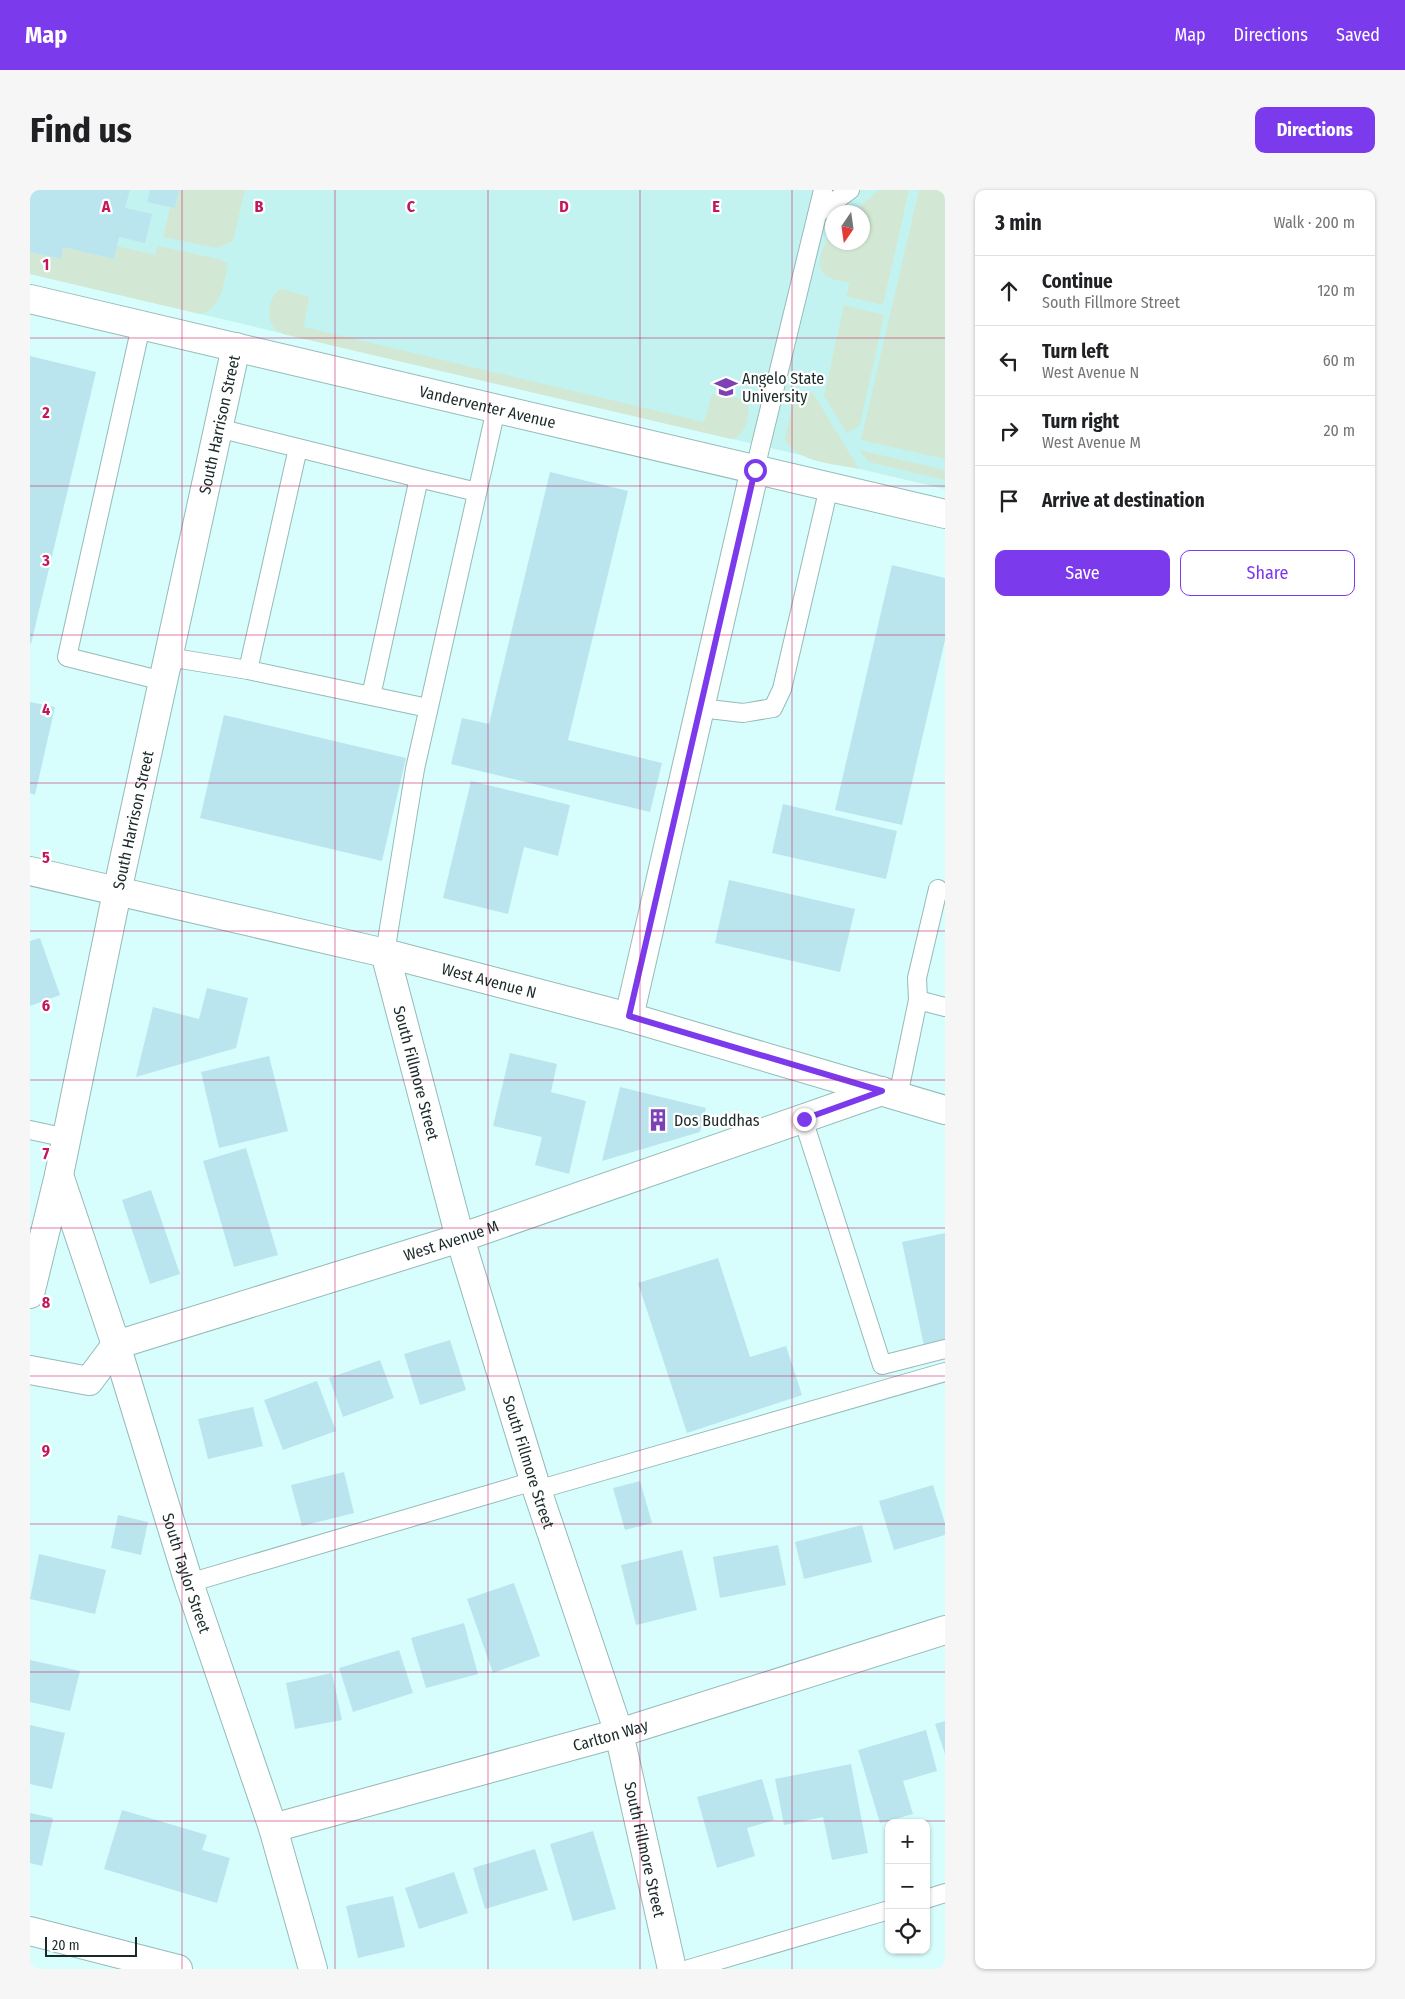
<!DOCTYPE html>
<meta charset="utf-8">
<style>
body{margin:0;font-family:"Fira Sans Condensed",sans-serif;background:#f6f6f6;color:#202124}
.controls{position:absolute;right:15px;bottom:15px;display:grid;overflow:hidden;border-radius:10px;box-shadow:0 1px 4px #0004}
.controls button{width:45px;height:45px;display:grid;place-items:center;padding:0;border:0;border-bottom:1px solid #e0e0e0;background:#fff;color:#202124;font:25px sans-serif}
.compass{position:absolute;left:795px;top:15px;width:45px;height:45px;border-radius:50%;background:#fff;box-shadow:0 1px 4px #0004;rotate:193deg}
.scale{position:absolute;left:15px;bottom:12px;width:92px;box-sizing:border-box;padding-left:5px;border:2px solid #1b2a29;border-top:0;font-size:14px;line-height:18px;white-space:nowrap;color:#1b2a29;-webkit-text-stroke:4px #fff;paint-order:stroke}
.stop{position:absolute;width:15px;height:15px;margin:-11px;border:4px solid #7c3aed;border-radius:50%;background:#fff}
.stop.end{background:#7c3aed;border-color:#fff;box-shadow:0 1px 5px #0008}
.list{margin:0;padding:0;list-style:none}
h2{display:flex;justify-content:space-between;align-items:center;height:65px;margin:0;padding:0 20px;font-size:21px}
h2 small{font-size:16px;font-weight:400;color:#757577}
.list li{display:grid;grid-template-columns:32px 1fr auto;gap:15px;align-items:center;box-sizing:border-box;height:70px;padding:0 20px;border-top:1px solid #e0e0e0}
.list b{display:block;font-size:19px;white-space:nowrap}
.list p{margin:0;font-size:16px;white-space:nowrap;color:#757577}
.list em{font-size:16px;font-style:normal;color:#757577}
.actions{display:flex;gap:10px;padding:15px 20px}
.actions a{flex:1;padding:11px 0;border:1px solid #7c3aed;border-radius:10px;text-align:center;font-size:18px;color:#7c3aed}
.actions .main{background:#7c3aed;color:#fff}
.icon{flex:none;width:28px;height:28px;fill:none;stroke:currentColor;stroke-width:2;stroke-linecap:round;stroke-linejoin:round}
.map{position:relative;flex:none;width:915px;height:1779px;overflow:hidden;border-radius:10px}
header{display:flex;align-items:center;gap:30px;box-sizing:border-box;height:70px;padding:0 25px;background:#7c3aed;color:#fff}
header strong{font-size:24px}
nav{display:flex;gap:28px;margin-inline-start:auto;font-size:18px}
.intro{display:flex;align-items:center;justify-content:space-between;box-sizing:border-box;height:120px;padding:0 30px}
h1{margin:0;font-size:35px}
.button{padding:12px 22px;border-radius:10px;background:#7c3aed;color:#fff;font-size:18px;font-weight:700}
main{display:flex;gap:30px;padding:0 30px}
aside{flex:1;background:#fff;border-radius:10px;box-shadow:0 1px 4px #0004}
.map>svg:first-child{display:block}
</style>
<header>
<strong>Map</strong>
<nav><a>Map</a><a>Directions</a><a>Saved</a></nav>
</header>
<div class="intro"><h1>Find us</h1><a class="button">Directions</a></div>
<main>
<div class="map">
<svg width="915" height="1779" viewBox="0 0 915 1779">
<rect width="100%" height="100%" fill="#d7fefc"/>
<!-- built -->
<path fill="#c2f3f0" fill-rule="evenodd" d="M0,0H915V299L0,84ZM802,22H832V52H802Z"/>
<!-- green -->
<path fill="#d2e8d4" d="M149,0H215L203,51L187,58L133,47L140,17L145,18Z
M849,0H879L853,115L816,106L820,93C813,91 802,90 796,86C782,76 795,52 802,42V52H832V22H824Z
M889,0H915V269L831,250Z
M87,56L125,65L128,56L189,69L198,74C193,94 193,118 170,124L0,84V62L30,69L33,57L84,69Z
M252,99L279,107L274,137L674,232L682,204L714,209L718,212C720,226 716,246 701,249L253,144C249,142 245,140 243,136C236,127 239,103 252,99Z
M814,115L854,125L830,235L817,243L794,206Z
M766,199L783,203L829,279C807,274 766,273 755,249Z
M829,260L915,280V290L839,272Z"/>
<!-- building -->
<path fill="#bae5ef" d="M0,0H100L95,18L122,24L115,53L89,47L84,69L33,57L31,69L0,62Z
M120,0H149L145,18L117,12Z
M0,166L66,182L1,454L0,453Z
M520,282L598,301L538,550L632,573L620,622L421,574L432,528L459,534Z
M862,375L915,388V450L872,635L805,620Z
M0,512L25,517L5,605L0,603Z
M194,525L376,568L352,671L170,628Z
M441,591L540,615L528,666L494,657L478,724L413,708Z
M753,614L867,641L856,689L742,663Z
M699,690L825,719L810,782L685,753Z
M10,748L30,805L0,816V751Z
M177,798L218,808L206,858L106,887L123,817L169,829Z
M480,863L527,874L521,902L556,911L539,984L505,975L512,947L463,936Z
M239,866L258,941L189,958L171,882Z
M590,897L676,918L670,942L572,971Z
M216,958L248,1065L204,1077L173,971Z
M121,1000L150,1084L120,1094L92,1010Z
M915,1043V1152L894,1156L872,1052Z
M688,1068L720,1167L756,1156L772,1205L657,1243L608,1093Z
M420,1150L436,1200L390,1215L374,1164Z
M350,1170L364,1208L313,1227L299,1188Z
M287,1191L306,1241L253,1260L234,1210Z
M223,1217L233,1256L178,1269L168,1229Z
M314,1282L324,1323L272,1336L261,1295Z
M610,1291L622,1333L595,1340L583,1298Z
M903,1295L915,1333V1345L864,1360L849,1311Z
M88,1325L118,1332L111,1365L81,1358Z
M832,1335L842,1372L774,1389L765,1352Z
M748,1355L756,1395L690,1408L683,1367Z
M652,1360L667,1420L606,1435L591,1375Z
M9,1364L76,1380L65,1424L0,1409Z
M484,1393L510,1466L463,1483L437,1409Z
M434,1433L448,1484L396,1498L381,1448Z
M369,1460L383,1503L323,1522L309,1478Z
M0,1470L50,1481L40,1521L0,1512Z
M302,1483L312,1530L265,1539L256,1493Z
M915,1531V1564L905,1534Z
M0,1535L35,1543L22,1599L0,1594Z
M896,1540L907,1581L873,1591L883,1624L850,1633L828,1560Z
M821,1574L838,1663L802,1670L793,1627L754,1635L745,1589Z
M732,1589L744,1630L717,1638L725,1666L687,1678L667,1607Z
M92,1620L177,1645L172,1660L200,1668L187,1713L74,1679Z
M0,1623L23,1628L12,1676L0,1673Z
M563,1641L586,1719L543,1731L520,1654Z
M505,1659L518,1700L455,1719L443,1678Z
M424,1682L438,1723L389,1739L375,1698Z
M363,1706L375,1757L328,1768L316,1716Z"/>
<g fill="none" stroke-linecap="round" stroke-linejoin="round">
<defs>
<path id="lane" d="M787,24L820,0
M111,136L37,467L133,491
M725,279L793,0
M389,288L447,302
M138,467L218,480L341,506L389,288L188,238
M218,480L268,258
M341,506L398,518
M670,518L713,523L743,518L752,499L799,297
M355,763L385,579L466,219
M888,810L887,788L908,699
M868,906L888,810L915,817
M773,929L852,1175L915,1159
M0,940L37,948
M507,1300L915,1182
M159,1393L504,1291
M896,1709L915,1703
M659,1779L859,1720"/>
<g id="street">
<path id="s1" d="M0,109L915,324"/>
<path id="s2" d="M355,763L430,1048L507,1300L589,1543L642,1779"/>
<path d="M599,827L725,279"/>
<path id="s3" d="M29,985L86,1155L159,1393L243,1638L283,1779"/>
<path id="s4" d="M0,1104L29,985L87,702L206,157"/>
<path id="s5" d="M0,1180L59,1191L86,1155L430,1048L852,901"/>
<path id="s6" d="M243,1638L589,1543L915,1440"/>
<path d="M0,1741L148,1779"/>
</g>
<g id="secondary">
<path id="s7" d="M0,681L355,763L599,827L915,920"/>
</g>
</defs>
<!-- lane casing -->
<use href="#lane" stroke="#95bab8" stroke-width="20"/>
<!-- street casing -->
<use href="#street" stroke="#95bab8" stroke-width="30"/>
<!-- secondary casing -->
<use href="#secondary" stroke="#95bab8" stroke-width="30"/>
<!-- lane -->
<use href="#lane" stroke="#fff" stroke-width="18"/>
<!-- street -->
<use href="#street" stroke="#fff" stroke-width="28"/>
<!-- secondary -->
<use href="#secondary" stroke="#fff" stroke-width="28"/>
</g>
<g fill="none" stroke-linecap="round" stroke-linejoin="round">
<!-- route -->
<path stroke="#7c3aed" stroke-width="6" d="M725,280L599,826L852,901L774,929"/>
</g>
<!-- grid -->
<path fill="none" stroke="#c2185b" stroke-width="1" stroke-opacity="0.55" d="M152,0V1779M305,0V1779M458,0V1779M610,0V1779M762,0V1779M0,148H915M0,296H915M0,445H915M0,593H915M0,741H915M0,890H915M0,1038H915M0,1186H915M0,1334H915M0,1482H915M0,1631H915"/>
<!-- icons -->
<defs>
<symbol id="university-bare" viewBox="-9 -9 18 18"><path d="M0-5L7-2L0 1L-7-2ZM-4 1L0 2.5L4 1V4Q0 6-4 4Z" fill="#7e40b5" stroke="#fff" stroke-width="2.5" paint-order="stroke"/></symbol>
<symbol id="building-bare" viewBox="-9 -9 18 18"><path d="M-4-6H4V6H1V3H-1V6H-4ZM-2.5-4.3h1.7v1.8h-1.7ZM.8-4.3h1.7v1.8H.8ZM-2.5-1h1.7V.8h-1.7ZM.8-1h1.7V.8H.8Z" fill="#7e40b5" stroke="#fff" stroke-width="2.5" paint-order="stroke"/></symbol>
</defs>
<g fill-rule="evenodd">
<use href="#university-bare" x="680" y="181" width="32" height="32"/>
<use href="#building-bare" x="612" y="914" width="32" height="32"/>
</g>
<g text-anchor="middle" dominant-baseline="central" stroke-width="4.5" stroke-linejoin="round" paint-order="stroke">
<!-- poi labels -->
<g font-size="16" fill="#1b2a29" stroke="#fff" text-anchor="start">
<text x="712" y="188">Angelo State<tspan x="712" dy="18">University</tspan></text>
<text x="644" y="930">Dos Buddhas</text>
</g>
<!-- street labels -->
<g font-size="16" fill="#1b2a29" stroke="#fff">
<text stroke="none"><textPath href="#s1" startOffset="470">Vanderventer Avenue</textPath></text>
<text stroke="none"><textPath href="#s4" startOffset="890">South Harrison Street</textPath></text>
<text stroke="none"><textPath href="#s4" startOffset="485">South Harrison Street</textPath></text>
<text stroke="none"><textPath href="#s7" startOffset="472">West Avenue N</textPath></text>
<text stroke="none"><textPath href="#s2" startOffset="124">South Fillmore Street</textPath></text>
<text stroke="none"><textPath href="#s5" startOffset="456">West Avenue M</textPath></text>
<text stroke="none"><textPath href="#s2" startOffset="529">South Fillmore Street</textPath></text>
<text stroke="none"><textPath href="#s3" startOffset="418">South Taylor Street</textPath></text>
<text stroke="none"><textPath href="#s6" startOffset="350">Carlton Way</textPath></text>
<text stroke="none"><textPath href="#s2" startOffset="934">South Fillmore Street</textPath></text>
</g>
</g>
<g font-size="16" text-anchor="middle" font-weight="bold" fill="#c2185b" stroke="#fff" stroke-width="4.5" stroke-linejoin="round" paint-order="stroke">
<text x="76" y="22">A</text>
<text x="229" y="22">B</text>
<text x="381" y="22">C</text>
<text x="534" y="22">D</text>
<text x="686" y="22">E</text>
<text x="16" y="80">1</text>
<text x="16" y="228">2</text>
<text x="16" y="376">3</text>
<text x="16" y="525">4</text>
<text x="16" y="673">5</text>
<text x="16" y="821">6</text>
<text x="16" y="969">7</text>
<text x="16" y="1118">8</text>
<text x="16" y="1266">9</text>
</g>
</svg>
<div class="controls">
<button>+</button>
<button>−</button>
<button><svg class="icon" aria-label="locate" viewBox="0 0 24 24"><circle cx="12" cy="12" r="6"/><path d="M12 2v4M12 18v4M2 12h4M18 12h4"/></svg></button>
</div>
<svg class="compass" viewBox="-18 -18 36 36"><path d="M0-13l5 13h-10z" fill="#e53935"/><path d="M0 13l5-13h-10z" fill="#757577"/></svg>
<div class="scale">20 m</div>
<div class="stop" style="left:725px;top:280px"></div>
<div class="stop end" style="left:774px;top:929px"></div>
</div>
<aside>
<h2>3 min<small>Walk · 200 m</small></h2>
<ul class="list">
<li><svg class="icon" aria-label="ahead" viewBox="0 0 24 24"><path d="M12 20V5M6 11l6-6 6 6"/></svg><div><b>Continue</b><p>South Fillmore Street</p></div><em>120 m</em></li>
<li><svg class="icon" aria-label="left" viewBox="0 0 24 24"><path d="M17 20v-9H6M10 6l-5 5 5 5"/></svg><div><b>Turn left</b><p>West Avenue N</p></div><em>60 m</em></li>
<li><svg class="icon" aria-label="right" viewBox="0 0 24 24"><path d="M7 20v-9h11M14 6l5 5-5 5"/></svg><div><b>Turn right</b><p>West Avenue M</p></div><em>20 m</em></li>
<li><svg class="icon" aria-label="arrive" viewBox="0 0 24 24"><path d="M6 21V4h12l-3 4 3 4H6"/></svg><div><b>Arrive at destination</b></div></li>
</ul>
<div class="actions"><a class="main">Save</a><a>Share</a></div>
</aside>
</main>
